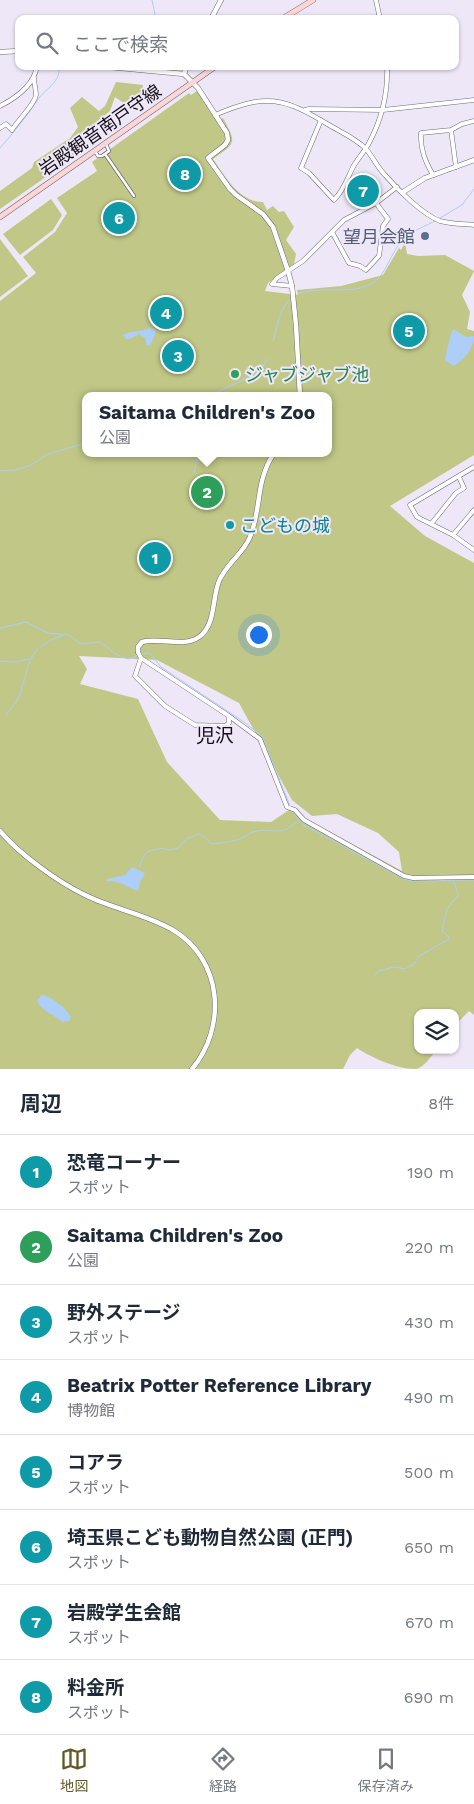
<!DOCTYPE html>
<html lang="ja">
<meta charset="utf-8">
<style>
body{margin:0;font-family:"Work Sans","Noto Sans JP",sans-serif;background:#f2f2f3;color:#1f2937}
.controls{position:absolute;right:15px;bottom:15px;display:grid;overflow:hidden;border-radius:10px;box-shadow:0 1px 4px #0004}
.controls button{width:45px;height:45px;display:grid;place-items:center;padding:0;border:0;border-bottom:1px solid #e0e1e3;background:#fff;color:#1f2937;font:25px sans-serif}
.you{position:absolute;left:258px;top:634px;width:18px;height:18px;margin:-12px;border:4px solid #fff;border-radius:50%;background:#1a73e8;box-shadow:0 0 0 8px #1a73e833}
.badge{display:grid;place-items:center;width:32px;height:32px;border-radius:50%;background:#615a27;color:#fff;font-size:16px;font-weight:700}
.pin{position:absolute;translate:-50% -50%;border:2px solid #fff;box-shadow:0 1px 5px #0006}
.popup{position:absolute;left:82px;top:392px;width:250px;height:65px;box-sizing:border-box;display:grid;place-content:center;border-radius:10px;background:#fff;filter:drop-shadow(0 1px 4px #0005);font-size:16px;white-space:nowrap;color:#747a83}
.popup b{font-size:19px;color:#1f2937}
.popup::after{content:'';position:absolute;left:50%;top:100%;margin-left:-10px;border:10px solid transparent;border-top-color:#fff}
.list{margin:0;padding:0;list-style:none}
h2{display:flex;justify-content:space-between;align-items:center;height:65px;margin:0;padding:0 20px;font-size:21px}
h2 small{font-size:16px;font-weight:400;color:#747a83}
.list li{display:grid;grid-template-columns:32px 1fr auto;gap:15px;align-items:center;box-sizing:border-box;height:75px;padding:0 20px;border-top:1px solid #e0e1e3}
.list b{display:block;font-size:19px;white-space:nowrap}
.list p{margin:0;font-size:16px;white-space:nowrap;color:#747a83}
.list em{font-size:16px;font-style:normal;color:#747a83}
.icon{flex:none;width:28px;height:28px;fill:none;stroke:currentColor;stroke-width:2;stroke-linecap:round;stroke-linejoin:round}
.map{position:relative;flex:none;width:474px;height:1069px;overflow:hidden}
.search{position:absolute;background:#fff;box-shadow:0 1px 4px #0004;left:15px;right:15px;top:15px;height:55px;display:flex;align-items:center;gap:12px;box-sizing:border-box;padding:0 18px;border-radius:10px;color:#747a83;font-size:19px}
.sheet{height:665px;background:#fff}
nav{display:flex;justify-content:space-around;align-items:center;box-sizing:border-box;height:70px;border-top:1px solid #e0e1e3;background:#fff;font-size:14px;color:#747a83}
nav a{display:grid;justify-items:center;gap:2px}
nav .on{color:#615a27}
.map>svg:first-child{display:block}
</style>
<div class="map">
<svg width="474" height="1069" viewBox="0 0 474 1069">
<rect width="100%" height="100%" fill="#eee7f7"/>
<!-- green -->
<path fill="#c1c887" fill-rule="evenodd" d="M116,82L143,85L142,94L134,100L132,98L125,104L115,97L110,111L94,124L95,128L78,141L80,153L0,209V191L32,168L34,162L70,138L78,127L70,108L82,97L99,111L105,106Z
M197,91L218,121L223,118C237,143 236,143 213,159C225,176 239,202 263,202L267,210L273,206L279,212L284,211L294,227L286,240L296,254L294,264L268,283L265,291L298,295L297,290L341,286L383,275L399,248L401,250L405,242L407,254L418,256L445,255L474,271L462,295L470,312L467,329L474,331V455L390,506L425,536L474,563V1015L469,1011L455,1025V1013H418V1050H436C431,1057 424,1067 416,1069C397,1069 372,1058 357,1048L350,1055L343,1069H0V301L36,273L23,257L55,232L67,213L57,198L97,171L92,162L189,93L191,95ZM86,396H328V453H86ZM79,656L157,660L239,703L292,800L312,816L337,814L378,833L399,852L402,871L289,810L271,822L220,820L167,762L138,699L80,684L87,669Z
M51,199L62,215L53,230L20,255L3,234Z
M0,239L28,276L0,297Z"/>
<!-- water -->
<path fill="#accef9" d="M150,328L154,329L156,332L150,346L146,345V339L139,334L130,339H126L123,335C132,330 142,332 150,328Z
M453,329L466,337L474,336C474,348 464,361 453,366L445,360C446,354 451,333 453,329Z
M132,867L145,873L140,882L138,891C124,886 122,881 106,881L107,879L125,875Z
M42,995C51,996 67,1009 71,1017L69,1021L63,1022C55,1015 40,1011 37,1000Z"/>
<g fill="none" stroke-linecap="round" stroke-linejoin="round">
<!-- stream -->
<path stroke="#accef9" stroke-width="1" d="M148,19L153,17L155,14L152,0
M0,148C14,132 27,116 39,98C44,91 53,86 57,78C59,75 59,70 60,66
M440,218L462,205L474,189
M298,294C321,285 351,296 373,283C385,276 391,253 401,242C410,231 424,227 437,220
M273,341C277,328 280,307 291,298
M209,396L257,373L262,368L267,359
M0,471L16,470L31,465L48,454L86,443
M194,473L197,460V453
M0,628L26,622L48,633L69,635L81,644L100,642C111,649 117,658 130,659
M141,654L150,653L161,667L241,720L262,736L290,806
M132,658L138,655
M0,661L15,662L29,659
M6,715C10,709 17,703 19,696C32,662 24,650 63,635
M293,812L304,825L404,879L412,881L474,880
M139,867L145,854L149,851L162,848L169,850L178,848L186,839L199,834L205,837L211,844C222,843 232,842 242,838C246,836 249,833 253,832C273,826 279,839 298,821
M375,975L379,971L394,967L405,969L414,964L419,956L449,939V937L442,931L447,909L458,895L454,882"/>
<defs>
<path id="pedestrian" d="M95,151L98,156H102L109,151L106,144
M105,154L134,196"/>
<path id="minor" d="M376,0L380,19
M0,106C16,98 34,85 37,66
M305,110L309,109L383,110L474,100
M215,115C266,93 283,97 329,125C341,132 355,138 365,148C372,155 377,167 385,175C397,189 423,215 440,221C451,224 463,224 474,225
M321,120L301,168L309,173L334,200C344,190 347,179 353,167C358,158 366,150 370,141C382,118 388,92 387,66
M0,128L6,124L12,130C18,120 35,104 36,95C36,90 34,83 34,78
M451,130L456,167
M433,175C425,161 420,149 421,133L451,130L462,124L474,121
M332,232L349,263L360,266L366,270L379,256L383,226L388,219L376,203
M292,286L272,284L277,278L303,261L344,220L376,203L397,187
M474,467L410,505L417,517L453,535L474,550
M431,524L456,493L464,488L459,477
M453,535L474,510
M138,652L141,658L229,716L260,739L287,807L295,810L304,820L404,876L413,878L474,877
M141,658L135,676L165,706L195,725L225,726L229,723V716"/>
<path id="tertiary" d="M211,19L221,0
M0,52L19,51
M99,66L184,74L198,88L227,133L228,140L225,145L208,158L230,189L236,195L263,214L273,227L288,271L292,286L296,325L300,396
M184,74L187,66
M403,192L425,178L474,160
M138,652V647L142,642C160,637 183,648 199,637C216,625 212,598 219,581C226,564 243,554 250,537C262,507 255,482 274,453
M0,831C19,854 58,882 85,895C113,909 146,914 173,930C223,960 227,1027 192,1069"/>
<path id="secondary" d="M282,19L313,0
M0,217L216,66"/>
</defs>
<!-- pedestrian casing -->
<use href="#pedestrian" stroke="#6f6977" stroke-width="4"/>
<!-- minor casing -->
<use href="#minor" stroke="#6f6977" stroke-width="5"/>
<!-- tertiary casing -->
<use href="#tertiary" stroke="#6f6977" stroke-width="5.5"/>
<!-- secondary casing -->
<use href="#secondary" stroke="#6f6977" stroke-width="6"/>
<!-- pedestrian -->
<use href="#pedestrian" stroke="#fff" stroke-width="2.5"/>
<!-- minor -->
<use href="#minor" stroke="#fff" stroke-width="4"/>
<!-- tertiary -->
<use href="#tertiary" stroke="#fff" stroke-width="4.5"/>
<!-- secondary -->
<use href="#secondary" stroke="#fbd6d4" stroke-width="5"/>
</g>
<!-- markers -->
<circle fill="#5c6f8a" stroke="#eee7f7" stroke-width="2" cx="425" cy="236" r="5"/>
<circle fill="#2e9e5b" stroke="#eee7f7" stroke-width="2" cx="235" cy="374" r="5"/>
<circle fill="#0f9aa8" stroke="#eee7f7" stroke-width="2" cx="230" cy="525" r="5"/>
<g text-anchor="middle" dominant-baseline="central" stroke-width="4" stroke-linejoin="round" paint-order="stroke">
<!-- street labels -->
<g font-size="18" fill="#120f15" stroke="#eee7f7">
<text transform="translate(100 130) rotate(-35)">岩殿観音南戸守線</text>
</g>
<!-- service labels -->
<g font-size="18" fill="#4e5e75" stroke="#eee7f7" text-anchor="end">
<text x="415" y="236">望月会館</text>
</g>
<!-- leisure labels -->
<g font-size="18" fill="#27864d" stroke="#eee7f7" text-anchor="start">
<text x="245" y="374">ジャブジャブ池</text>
</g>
<!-- culture labels -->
<g font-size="18" fill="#0d838f" stroke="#eee7f7" text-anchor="start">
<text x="240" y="525">こどもの城</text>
</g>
<!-- neighbourhood labels -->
<g font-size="19" fill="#120f15" stroke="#eee7f7">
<text x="215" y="735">児沢</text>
</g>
</g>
</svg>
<div class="controls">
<button><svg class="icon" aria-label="layers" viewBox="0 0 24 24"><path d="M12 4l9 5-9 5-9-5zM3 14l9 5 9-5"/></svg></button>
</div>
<div class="you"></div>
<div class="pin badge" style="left:155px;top:558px;background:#0f9aa8">1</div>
<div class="pin badge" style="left:207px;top:492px;background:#2e9e5b">2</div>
<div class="popup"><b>Saitama Children's Zoo</b>公園</div>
<div class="pin badge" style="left:178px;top:356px;background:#0f9aa8">3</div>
<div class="pin badge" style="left:166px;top:313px;background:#0f9aa8">4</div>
<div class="pin badge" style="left:409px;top:331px;background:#0f9aa8">5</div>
<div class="pin badge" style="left:119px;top:218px;background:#0f9aa8">6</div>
<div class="pin badge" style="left:363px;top:191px;background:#0f9aa8">7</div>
<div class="pin badge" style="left:185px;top:174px;background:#0f9aa8">8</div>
<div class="search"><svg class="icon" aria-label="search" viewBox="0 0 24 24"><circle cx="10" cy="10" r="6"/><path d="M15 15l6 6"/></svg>ここで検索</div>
</div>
<section class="sheet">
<h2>周辺<small>8件</small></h2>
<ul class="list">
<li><span class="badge" style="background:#0f9aa8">1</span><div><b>恐竜コーナー</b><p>スポット</p></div><em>190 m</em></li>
<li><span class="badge" style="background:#2e9e5b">2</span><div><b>Saitama Children's Zoo</b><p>公園</p></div><em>220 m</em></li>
<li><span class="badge" style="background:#0f9aa8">3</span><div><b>野外ステージ</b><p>スポット</p></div><em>430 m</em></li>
<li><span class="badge" style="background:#0f9aa8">4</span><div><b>Beatrix Potter Reference Library</b><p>博物館</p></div><em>490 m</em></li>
<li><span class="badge" style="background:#0f9aa8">5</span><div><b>コアラ</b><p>スポット</p></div><em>500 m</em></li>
<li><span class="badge" style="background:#0f9aa8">6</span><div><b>埼玉県こども動物自然公園 (正門)</b><p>スポット</p></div><em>650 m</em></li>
<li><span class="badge" style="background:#0f9aa8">7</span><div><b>岩殿学生会館</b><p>スポット</p></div><em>670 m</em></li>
<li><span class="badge" style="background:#0f9aa8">8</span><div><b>料金所</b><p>スポット</p></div><em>690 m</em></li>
</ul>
</section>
<nav>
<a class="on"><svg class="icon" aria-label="map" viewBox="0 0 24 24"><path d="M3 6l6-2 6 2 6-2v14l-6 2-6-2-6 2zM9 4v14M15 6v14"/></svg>地図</a>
<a><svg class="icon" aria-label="directions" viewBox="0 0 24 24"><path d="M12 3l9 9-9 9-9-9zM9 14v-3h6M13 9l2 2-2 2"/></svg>経路</a>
<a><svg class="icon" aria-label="saved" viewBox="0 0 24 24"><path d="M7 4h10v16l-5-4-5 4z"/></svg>保存済み</a>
</nav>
